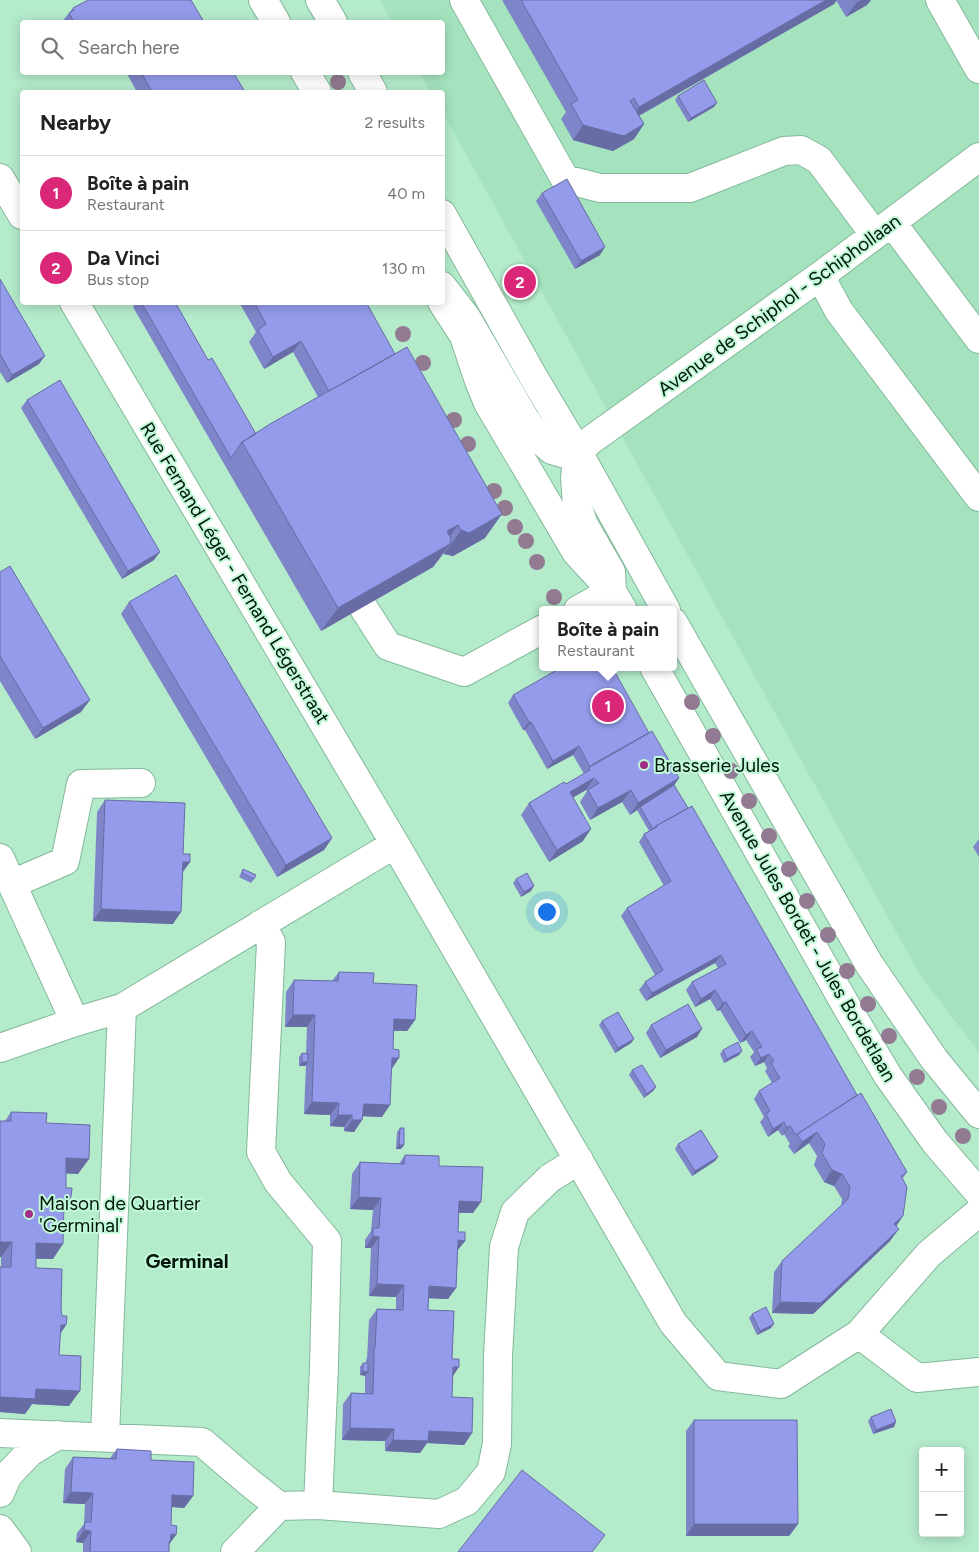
<!DOCTYPE html>
<meta charset="utf-8">
<style>
body{margin:0;font-family:Figtree,sans-serif;background:#f2f2f2;color:#222}
.controls{position:absolute;right:15px;bottom:15px;display:grid;overflow:hidden;border-radius:5px;box-shadow:0 2px 12px #0003}
.controls button{width:45px;height:45px;display:grid;place-items:center;padding:0;border:0;border-bottom:1px solid #e0e0e0;background:#fff;color:#222;font:25px sans-serif}
.you{position:absolute;left:546px;top:911px;width:18px;height:18px;margin:-12px;border:4px solid #fff;border-radius:50%;background:#1a73e8;box-shadow:0 0 0 8px #1a73e833}
.badge{display:grid;place-items:center;width:32px;height:32px;border-radius:50%;background:#db2777;color:#fff;font-size:16px;font-weight:700}
.pin{position:absolute;translate:-50% -50%;border:2px solid #fff;box-shadow:0 1px 5px #0006}
.popup{position:absolute;left:539px;top:606px;width:138px;height:65px;box-sizing:border-box;display:grid;place-content:center;border-radius:5px;background:#fff;filter:drop-shadow(0 1px 4px #0005);font-size:16px;white-space:nowrap;color:#767676}
.popup b{font-size:19px;color:#222}
.popup::after{content:'';position:absolute;left:50%;top:100%;margin-left:-10px;border:10px solid transparent;border-top-color:#fff}
.list{margin:0;padding:0;list-style:none}
h2{display:flex;justify-content:space-between;align-items:center;height:65px;margin:0;padding:0 20px;font-size:21px}
h2 small{font-size:16px;font-weight:400;color:#767676}
.list li{display:grid;grid-template-columns:32px 1fr auto;gap:15px;align-items:center;box-sizing:border-box;height:75px;padding:0 20px;border-top:1px solid #e0e0e0}
.list b{display:block;font-size:19px;white-space:nowrap}
.list p{margin:0;font-size:16px;white-space:nowrap;color:#767676}
.list em{font-size:16px;font-style:normal;color:#767676}
.icon{flex:none;width:28px;height:28px;fill:none;stroke:currentColor;stroke-width:2;stroke-linecap:round;stroke-linejoin:round}
.map{position:relative;flex:none;width:979px;height:1552px;overflow:hidden}
.search{position:absolute;background:#fff;box-shadow:0 2px 12px #0003;left:20px;top:20px;width:425px;height:55px;display:flex;align-items:center;gap:12px;box-sizing:border-box;padding:0 18px;border-radius:5px;color:#767676;font-size:19px}
.panel{position:absolute;background:#fff;box-shadow:0 2px 12px #0003;left:20px;top:90px;width:425px;height:215px;border-radius:5px}
.map>svg:first-child{display:block}
</style>
<div class="map">
<svg width="979" height="1552" viewBox="0 0 979 1552">
<rect width="100%" height="100%" fill="#b4ebcb"/>
<!-- built -->
<path fill="#a4e3be" d="M380,0H979V1052L920,975L443,113L442,92H431L420,73L442,72V22H392Z"/>
<g fill="none" stroke-linecap="round" stroke-linejoin="round">
<defs>
<path id="minor" d="M464,0L565,179L600,188H690L784,151L801,150L819,160L875,235
M940,0L979,69
M0,178L22,215
M892,223L979,339
M820,276L839,311L979,497
M442,286L466,317L525,419L538,438L552,450L566,454L578,452
M74,302L395,844L673,1323L718,1376L781,1384L859,1334L929,1254L979,1212
M578,452L591,440L820,276L979,157
M363,607L388,646L464,672L543,629
M578,610L612,591L611,572L584,525L577,505L575,478L578,452
M0,858L75,1022
M12,884L65,861L81,784L141,783
M261,924L271,942L261,1152L278,1182L327,1241L324,1367L318,1505
M0,1048L75,1022L122,1008L395,844
M859,1334L917,1378L979,1372
M0,1433L202,1442L250,1483L279,1506
M105,1437L122,1008
M0,1493L8,1475L30,1452L58,1435
M0,1529L17,1552
M235,1552L279,1506L318,1505L439,1514L467,1501L491,1472L497,1444L498,1356L504,1247L515,1212L550,1178L579,1160"/>
<path id="major" d="M263,0L276,22
M320,0L333,22
M305,72L317,92
M362,72L373,92
M442,214L534,378L578,452L666,610
M442,302L464,336L479,381L488,403L532,477L576,552L612,591L623,610
M673,622L869,964L934,1059L979,1114
M654,667L848,1009L888,1076L935,1142L979,1193"/>
</defs>
<!-- minor casing -->
<use href="#minor" stroke="#83b99a" stroke-width="30"/>
<!-- major casing -->
<use href="#major" stroke="#83b99a" stroke-width="30"/>
<!-- minor -->
<use href="#minor" stroke="#fff" stroke-width="28"/>
<!-- major -->
<use href="#major" stroke="#fff" stroke-width="28"/>
</g>
<!-- trees -->
<g fill="#927a92">
<circle cx="338" cy="82" r="8"/>
<circle cx="403" cy="334" r="8"/>
<circle cx="423" cy="363" r="8"/>
<circle cx="454" cy="420" r="8"/>
<circle cx="468" cy="444" r="8"/>
<circle cx="494" cy="491" r="8"/>
<circle cx="505" cy="508" r="8"/>
<circle cx="515" cy="527" r="8"/>
<circle cx="526" cy="541" r="8"/>
<circle cx="537" cy="562" r="8"/>
<circle cx="554" cy="597" r="8"/>
<circle cx="692" cy="702" r="8"/>
<circle cx="713" cy="736" r="8"/>
<circle cx="731" cy="771" r="8"/>
<circle cx="749" cy="801" r="8"/>
<circle cx="769" cy="836" r="8"/>
<circle cx="789" cy="869" r="8"/>
<circle cx="807" cy="901" r="8"/>
<circle cx="828" cy="935" r="8"/>
<circle cx="847" cy="971" r="8"/>
<circle cx="868" cy="1004" r="8"/>
<circle cx="889" cy="1036" r="8"/>
<circle cx="917" cy="1077" r="8"/>
<circle cx="939" cy="1107" r="8"/>
<circle cx="963" cy="1136" r="8"/>
</g>
<!-- wall -->
<path fill="#7e85c9" d="M502,0H871L867,5L846,17L836,0L834,4L639,116L644,124L634,139L613,151L573,140L561,119L566,112Z
M73,8L204,22H62Z
M126,72H233L245,92H137Z
M678,96L714,107L688,122L675,100Z
M542,193L600,255L575,269L536,201Z
M0,279L39,364L7,383L0,372Z
M136,302H175L208,360L256,434L318,397L293,352L264,369L249,342L256,332L239,302H366L485,538L453,556L444,554V553L433,567L321,631L133,307Z
M27,400L154,560L122,579L21,408Z
M0,572L81,712L35,739L0,681Z
M129,602L332,838L324,850L277,877L121,614Z
M513,695L649,733L679,778L674,785L857,1095L907,1172L903,1178V1216L896,1226L890,1241L813,1314L772,1313L774,1272L782,1261L841,1206L842,1199L834,1186L824,1182L814,1165L817,1156L809,1143L794,1154L788,1146L790,1144L784,1134L782,1136L778,1130L768,1137L760,1122L764,1117L754,1099L759,1091L772,1083L765,1071L767,1068L764,1062L755,1066L750,1057L754,1052L746,1040L740,1043L720,1010L717,1011L710,999L695,1007L686,990L692,982L718,968L715,963L646,1001L639,990L645,982L655,975L621,916L627,908L664,886L639,842L644,834L649,831L637,810L630,815L622,802L590,820L580,802L587,791L586,790L573,797L583,841L549,862L521,815L529,803L566,784L584,774L573,755L547,769L525,730H523L508,703Z
M105,800L183,854L190,862L183,872L173,924L93,921L97,812Z
M979,839V857L973,847Z
M243,869L254,879L251,883L239,877Z
M516,879L531,891L521,897L513,883Z
M339,972L373,983L415,1020L407,1031H393L391,1069L382,1117L363,1116L362,1120L354,1132L344,1131V1127L330,1126V1115L304,1114L306,1065L305,1066H299V1057L302,1053L306,1054L307,1027H285L286,992L294,980L332,981Z
M602,1021L634,1039L631,1043L615,1053L599,1025Z
M651,1025L697,1037L660,1058L646,1033Z
M723,1050L739,1055L724,1063L720,1054Z
M632,1070L656,1087L653,1091L644,1098L629,1075Z
M11,1112L46,1123L78,1174L66,1173V1188L71,1197L64,1207L53,1259H36V1268L61,1309L62,1316L66,1325L60,1334L59,1355L69,1406L32,1404L25,1414L0,1412V1267H1V1257L5,1121Z
M400,1128L404,1145L401,1149H396L397,1132Z
M678,1144L718,1157L715,1161L692,1176L675,1149Z
M405,1155L439,1166L473,1213H459L458,1232L465,1241L458,1250L456,1288L448,1299L429,1298L428,1310L452,1359V1397L472,1433L464,1445L427,1443L420,1453L385,1451V1441L342,1440L343,1404L351,1393H365V1375H360V1367L363,1363H366V1360L367,1358L369,1320L377,1309H396V1297L369,1296L371,1248H365V1240L371,1231L373,1210L350,1209L352,1174L360,1162L399,1164Z
M752,1314L771,1328L757,1335L749,1318Z
M871,1417L894,1427L873,1434L868,1421Z
M694,1420L798,1524L789,1536H686V1431Z
M117,1449L151,1460L193,1496L184,1508L171,1507L169,1552H83V1543L76,1542L77,1533L84,1524L85,1504L63,1503L65,1469L73,1457L110,1458Z"/>
<!-- shaded-wall -->
<path fill="#676ca4" d="M826,0H837L834,4L629,121L639,107Z
M861,0H871L867,5L846,17L857,2Z
M717,103L714,107L688,122L691,118Z
M644,124L634,139L613,151L573,140L583,125Z
M605,247L600,255L575,269L581,261Z
M301,341L293,352L264,369L273,357Z
M45,356L39,364L7,383L12,375Z
M502,514L485,538L453,556L444,554L461,530Z
M458,525L441,548L447,531Z
M450,544L433,567L321,631L338,608Z
M160,552L154,560L122,579L128,571Z
M90,700L81,712L35,739L43,728Z
M529,722H531L525,730H523Z
M579,746L573,755L547,769L553,761Z
M594,778L586,790L562,804L570,792Z
M679,778L671,790L640,807L637,810L630,815L638,803Z
M631,790L622,802L590,820L598,808Z
M591,829L583,841L549,862L557,850Z
M332,838L324,850L277,877L286,865Z
M183,862H190L181,874Z
M534,886L531,891L521,897L524,892Z
M101,909L181,912L173,924L93,921Z
M721,955L715,963L646,1001L652,993Z
M715,990L710,999L695,1007L701,999Z
M726,1002L720,1010L717,1011L723,1003Z
M293,1015H315L307,1027H285Z
M394,1019L415,1020L407,1031L386,1030Z
M702,1029L697,1037L660,1058L666,1050Z
M752,1031L746,1040L740,1043L746,1035Z
M634,1039L631,1043L615,1053L618,1048Z
M742,1051L739,1055L724,1063L727,1059Z
M769,1054L764,1062L755,1066L761,1058Z
M392,1058H399L391,1070Z
M302,1062H308L305,1066H299Z
M656,1087L653,1091L644,1098L647,1094Z
M312,1102L339,1103L330,1115L304,1114Z
M364,1104L390,1105L382,1117L356,1116Z
M338,1115H352L344,1127L330,1126Z
M352,1120H362L354,1132L344,1131Z
M784,1122L778,1130L768,1137L773,1129Z
M790,1126L784,1134L782,1136L787,1128Z
M817,1132L809,1143L794,1154L802,1142Z
M399,1145H404L401,1149H396Z
M718,1157L715,1161L692,1176L695,1171Z
M66,1158L89,1159L78,1174L56,1173Z
M832,1170L842,1174L834,1186L824,1182Z
M66,1197H71L55,1220Z
M359,1197L381,1198L373,1210L350,1209Z
M459,1201L481,1202L473,1213L451,1212Z
M903,1216L895,1228L894,1224Z
M899,1229L890,1241L813,1314L772,1313L780,1302Z
M373,1236L379,1237L371,1248H365Z
M458,1240L465,1241L456,1252Z
M0,1242H12L1,1257H0Z
M36,1243L63,1244L53,1259L26,1258Z
M377,1284L404,1285L396,1297L369,1296Z
M429,1286L456,1288L448,1299L421,1298Z
M774,1324L771,1328L757,1335L760,1331Z
M61,1325H66L56,1340Z
M453,1367H459L451,1379Z
M363,1371L368,1372L365,1376L360,1375Z
M36,1389L80,1391L69,1406L32,1404L25,1414L0,1412V1397Z
M896,1422L894,1427L873,1434L876,1430Z
M350,1428L394,1429L385,1441L342,1440Z
M429,1431L472,1433L464,1445L427,1443L420,1453L385,1451L393,1440Z
M71,1492L93,1493L85,1504L63,1503Z
M172,1495L193,1496L184,1508L163,1506Z
M694,1524H798L789,1536H686Z
M84,1530L91,1531L83,1543L76,1542Z
M171,1534L176,1535L168,1546Z"/>
<!-- building -->
<path fill="#939bea" stroke="#676ca4" d="M88,0H191L204,22H74L69,13L74,10L73,8Z
M521,0H826L639,107L634,98L630,101L644,124L624,136L583,125L571,104L578,100Z
M141,72H233L245,92H152Z
M704,80L717,103L691,118L678,96Z
M567,179L605,247L581,261L542,193Z
M0,279L45,356L12,375L0,354Z
M141,302H175L208,360L212,358L256,434L242,442L231,458Z
M254,302H366L395,354L329,391L301,341L273,357L258,330L266,324Z
M407,347L502,514L469,533L461,530L458,525L447,531L451,539L450,544L338,608L242,442L270,424Z
M60,380L160,552L128,571L27,400Z
M10,566L90,700L43,728L0,656V572Z
M176,575L332,838L286,865L129,602Z
M562,667H612L649,733L590,767L579,746L553,761L531,722H529L513,695Z
M652,731L679,778L638,803L631,790L598,808L588,790L599,783L594,778L570,792L591,829L557,850L529,803L564,782L566,784L590,770L589,768L593,764Z
M674,785L688,808L656,826L653,829L640,807Z
M105,800L185,803L183,854H190V862H183L181,912L101,909Z
M692,806L857,1095L796,1135L790,1126L787,1128L784,1122L773,1129L766,1114L770,1111L759,1091L780,1078L771,1063L774,1061L769,1054L761,1058L756,1049L762,1047L752,1031L746,1035L726,1002L723,1003L715,990L701,999L692,982L726,964L721,955L652,993L645,982L663,970L627,908L671,881L644,834L657,827L656,826Z
M243,869L256,875L254,879L242,873Z
M527,873L534,886L524,892L516,879Z
M339,972L374,973L373,983L417,985L415,1020L394,1019L393,1049L399,1050V1058H392L390,1105L364,1104L362,1120H352V1115H338L339,1103L312,1102L315,1015H293L294,980L338,981Z
M688,1004L702,1029L666,1050L651,1025Z
M618,1012L634,1039L618,1048L602,1021Z
M738,1042L742,1051L727,1059L723,1050Z
M302,1053L308,1054V1062H302Z
M642,1065L656,1087L647,1094L632,1070Z
M861,1093L907,1172L901,1176L907,1187L903,1216L894,1224L899,1229L821,1303L780,1302L782,1261L848,1199L850,1187L842,1174L832,1170L822,1153L825,1144L817,1132L802,1142L797,1134Z
M11,1112L47,1113L46,1123L90,1125L89,1159L66,1158V1188H72L71,1197H66V1205H64L63,1244L36,1243V1268L62,1269L61,1309L62,1316H67L66,1325H61L59,1355L81,1356L80,1391L36,1389L35,1399L0,1397V1267H11L12,1242H0V1121H11Z
M400,1128H404V1145H399Z
M701,1130L718,1157L695,1171L678,1144Z
M405,1155L439,1156V1166L483,1167L481,1202L459,1201L458,1232H465V1241L458,1240L456,1288L429,1286L428,1310L454,1311L452,1359H459V1367H453L452,1397L473,1398L472,1433L429,1431L428,1441L393,1440L394,1429L350,1428L351,1393L373,1394L374,1356V1348H375L377,1309L403,1310L404,1285L377,1284L379,1237L373,1236V1228H379L381,1198L359,1197L360,1162L404,1164Z
M766,1307L774,1324L760,1331L752,1314Z
M363,1363H368V1372L363,1371Z
M891,1409L896,1422L876,1430L871,1417Z
M694,1420H797L798,1524H694Z
M117,1449L151,1451V1460L194,1462L193,1496L172,1495L171,1525L177,1526L176,1535L171,1534L170,1542H169V1552H90L91,1531L84,1530L85,1522H91L93,1493L71,1492L73,1457L116,1459Z
M522,1470L605,1535L592,1552H458Z"/>
<!-- markers -->
<g fill="#a12d87" stroke="#c1f9d8" stroke-width="2">
<circle cx="644" cy="765" r="5"/>
<circle cx="29" cy="1214" r="5"/>
</g>
<g text-anchor="middle" dominant-baseline="central" stroke-width="4" stroke-linejoin="round" paint-order="stroke">
<!-- street labels -->
<g font-size="19" fill="#02160b" stroke="#c1f9d8">
<text transform="translate(779 305) rotate(-36)">Avenue de Schiphol - Schiphollaan</text>
<text transform="translate(235 573) rotate(59)">Rue Fernand Léger - Fernand Légerstraat</text>
<text transform="translate(808 936) rotate(60)">Avenue Jules Bordet - Jules Bordetlaan</text>
</g>
<!-- poi labels -->
<g font-size="19" fill="#02160b" stroke="#c1f9d8" text-anchor="start">
<text x="654" y="765">Brasserie Jules</text>
<text x="39" y="1203">Maison de Quartier<tspan x="39" dy="22">'Germinal'</tspan></text>
</g>
<!-- neighbourhood labels -->
<g font-size="20" font-weight="bold" fill="#02160b" stroke="#c1f9d8">
<text x="187" y="1261">Germinal</text>
</g>
</g>
</svg>
<div class="controls">
<button>+</button>
<button>−</button>
</div>
<div class="you"></div>
<div class="pin badge" style="left:608px;top:706px">1</div>
<div class="popup"><b>Boîte à pain</b>Restaurant</div>
<div class="pin badge" style="left:520px;top:282px">2</div>
<div class="search"><svg class="icon" aria-label="search" viewBox="0 0 24 24"><circle cx="10" cy="10" r="6"/><path d="M15 15l6 6"/></svg>Search here</div>
<section class="panel">
<h2>Nearby<small>2 results</small></h2>
<ul class="list">
<li><span class="badge">1</span><div><b>Boîte à pain</b><p>Restaurant</p></div><em>40 m</em></li>
<li><span class="badge">2</span><div><b>Da Vinci</b><p>Bus stop</p></div><em>130 m</em></li>
</ul>
</section>
</div>
